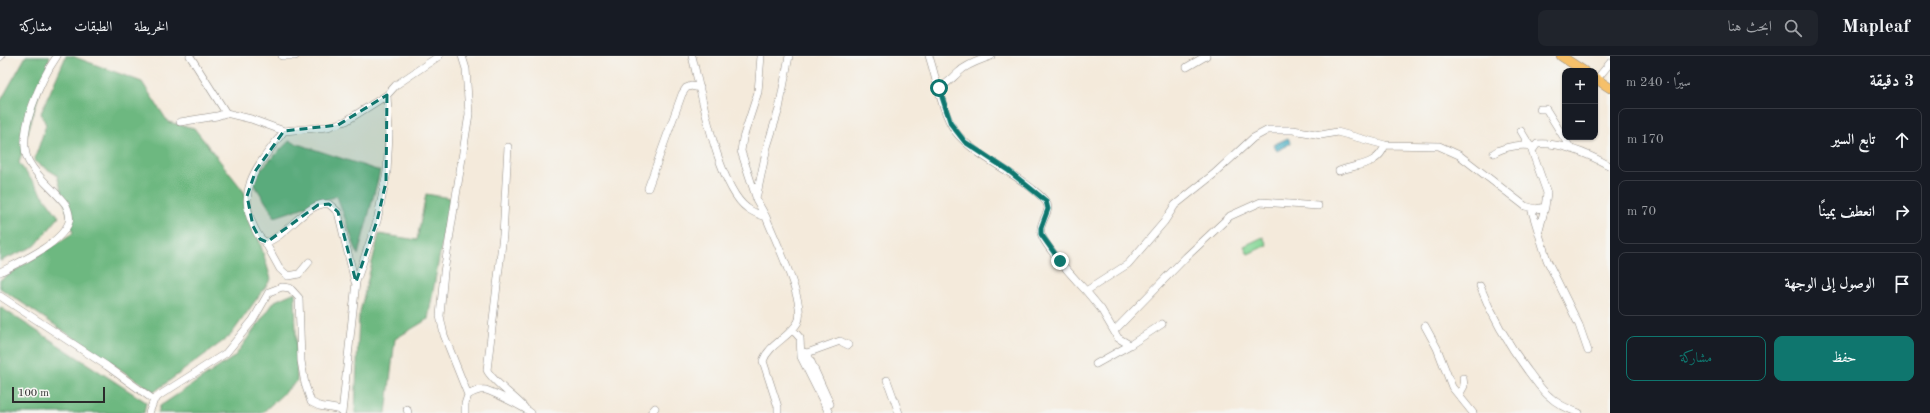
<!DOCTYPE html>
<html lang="ar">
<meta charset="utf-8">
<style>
body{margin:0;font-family:"Old Standard TT",Amiri,serif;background:#20242c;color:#f1f3f6;direction:rtl}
.controls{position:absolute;right:12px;top:12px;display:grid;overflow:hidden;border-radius:8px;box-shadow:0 1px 3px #0004}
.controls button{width:36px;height:36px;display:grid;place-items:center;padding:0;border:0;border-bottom:1px solid #363941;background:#171b24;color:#f1f3f6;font:20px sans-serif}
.scale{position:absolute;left:12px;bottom:10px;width:93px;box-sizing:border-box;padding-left:4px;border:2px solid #2b2b2b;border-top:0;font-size:11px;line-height:14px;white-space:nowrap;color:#2b2b2b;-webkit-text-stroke:3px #f6f6f2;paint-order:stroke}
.stop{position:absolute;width:12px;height:12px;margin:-9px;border:3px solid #0f766e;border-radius:50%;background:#fff}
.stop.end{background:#0f766e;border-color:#fff;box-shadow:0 1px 4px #0008}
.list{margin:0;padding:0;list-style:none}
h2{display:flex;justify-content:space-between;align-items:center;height:52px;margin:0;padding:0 16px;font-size:17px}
h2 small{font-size:13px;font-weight:400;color:#9ea1a6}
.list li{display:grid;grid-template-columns:26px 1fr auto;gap:12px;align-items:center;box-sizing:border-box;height:64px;margin:0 8px 8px;padding:0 8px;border:1px solid #363941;border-radius:8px}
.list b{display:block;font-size:15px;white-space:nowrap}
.list em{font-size:13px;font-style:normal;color:#9ea1a6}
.actions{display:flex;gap:8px;padding:12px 16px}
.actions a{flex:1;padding:9px 0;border:1px solid #0f766e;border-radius:8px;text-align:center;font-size:14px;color:#0f766e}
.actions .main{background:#0f766e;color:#fff}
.icon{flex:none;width:22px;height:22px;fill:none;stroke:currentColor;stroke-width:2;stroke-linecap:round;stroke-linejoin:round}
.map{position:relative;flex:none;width:1610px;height:357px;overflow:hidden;direction:ltr}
header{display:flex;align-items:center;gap:24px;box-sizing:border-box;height:56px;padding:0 20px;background:#171b24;border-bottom:1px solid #363941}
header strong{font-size:19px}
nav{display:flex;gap:22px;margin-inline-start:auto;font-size:14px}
.search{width:280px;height:36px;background:#20242c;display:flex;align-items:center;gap:10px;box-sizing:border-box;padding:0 14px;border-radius:8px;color:#9ea1a6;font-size:15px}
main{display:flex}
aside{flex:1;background:#171b24}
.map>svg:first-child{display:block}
</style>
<header>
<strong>Mapleaf</strong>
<div class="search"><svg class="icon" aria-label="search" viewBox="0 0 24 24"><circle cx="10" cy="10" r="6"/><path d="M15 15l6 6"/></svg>ابحث هنا</div>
<nav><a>الخريطة</a><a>الطبقات</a><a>مشاركة</a></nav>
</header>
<main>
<aside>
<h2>3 دقيقة<small>سيرًا · 240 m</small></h2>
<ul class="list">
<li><svg class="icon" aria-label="ahead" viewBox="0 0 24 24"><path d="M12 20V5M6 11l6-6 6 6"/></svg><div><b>تابع السير</b></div><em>170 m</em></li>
<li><svg class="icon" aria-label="right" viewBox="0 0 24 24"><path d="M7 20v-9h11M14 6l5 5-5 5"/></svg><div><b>انعطف يمينًا</b></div><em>70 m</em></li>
<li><svg class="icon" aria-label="arrive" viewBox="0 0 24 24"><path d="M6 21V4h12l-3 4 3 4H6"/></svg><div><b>الوصول إلى الوجهة</b></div></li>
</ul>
<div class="actions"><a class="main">حفظ</a><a>مشاركة</a></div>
</aside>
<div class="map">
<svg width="1610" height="357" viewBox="0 0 1610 357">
<rect width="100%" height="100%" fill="#f6f6f2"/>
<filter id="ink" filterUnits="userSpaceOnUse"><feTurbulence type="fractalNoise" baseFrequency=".025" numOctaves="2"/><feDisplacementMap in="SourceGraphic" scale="8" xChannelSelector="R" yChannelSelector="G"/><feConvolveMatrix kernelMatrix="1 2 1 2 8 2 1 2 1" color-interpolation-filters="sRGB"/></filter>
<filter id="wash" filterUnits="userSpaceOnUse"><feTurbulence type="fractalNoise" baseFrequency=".012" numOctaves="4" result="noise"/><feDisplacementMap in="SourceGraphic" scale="16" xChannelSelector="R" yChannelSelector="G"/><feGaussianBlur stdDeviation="0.9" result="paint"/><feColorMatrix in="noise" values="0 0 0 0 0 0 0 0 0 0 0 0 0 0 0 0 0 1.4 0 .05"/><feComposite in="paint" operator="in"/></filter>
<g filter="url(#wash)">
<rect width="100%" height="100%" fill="#f4eadb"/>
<!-- green -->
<path fill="#87d798" stroke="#598162" d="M1263,181L1267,189L1248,198L1244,190Z"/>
<!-- forest -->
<path fill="#6db880" stroke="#4c7256" d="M26,0H50L19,107L59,161L35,190L0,205V46Z
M66,0H72L142,26L168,66L194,72L245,137L271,223L230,280L154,336L0,232V224L73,177L57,119L34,105L46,69L41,57Z
M289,85L380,115L358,199L337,140L275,161L251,123Z
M426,138L450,142L428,263L395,283L386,357H355L359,260L379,178L417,184Z
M295,236L297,325L262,357H158L160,350L234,301L275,245Z
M0,251L146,346L144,357H0Z"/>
<!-- water -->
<path fill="#42abc1" stroke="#366b76" d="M1288,82L1291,87L1277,95L1273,89Z"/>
</g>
<g filter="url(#ink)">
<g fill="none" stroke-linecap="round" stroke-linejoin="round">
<defs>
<path id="minor" d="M190,0L226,57
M282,0H295
M462,0L466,13L469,58L444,216L440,260L444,279L468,339L465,348V357
M692,0C701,35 718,131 747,152C752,156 760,159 766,161C774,181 807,249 798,266C789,282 769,288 763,305L778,351V357
M929,0C937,24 941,54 955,75C971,97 1008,113 1030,131C1036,136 1042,140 1046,146C1053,155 1038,166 1041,177C1044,190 1075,223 1086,235
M0,1L1,0
M1187,11L1206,0
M1597,23L1610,7
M939,32C949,27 951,23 959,16C967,8 981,4 991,0
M1540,53H1546L1571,93
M180,66L217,60L226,57L251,63L284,75L328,71L346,65L387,39L396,29L439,0
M284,75C262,105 234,131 254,171C257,177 260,185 267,186C288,179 307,145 329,148L338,156L355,226
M1521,75L1530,90
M508,91L503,179L487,314C492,325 515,341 524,351
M1494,97C1503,91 1523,87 1534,91
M1339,115C1357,108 1378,110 1385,89
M648,132L682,38L686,32L691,30L700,32
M756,141L741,95L743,82L758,36L761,0
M1531,152L1547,204L1579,269L1588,295
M766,161L756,143L767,91L779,53L789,0
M1539,175L1545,151
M265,186L280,213L288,220L299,218L309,206
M0,216C20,206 61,188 69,166C71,160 68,154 66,149C55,134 36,121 28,104C16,77 41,23 57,0
M1480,230C1492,261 1508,288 1528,315C1535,324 1541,334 1550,341C1558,349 1568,353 1579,357
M0,240L107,310L154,344
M1162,268L1130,289L1118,282L1101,253L1086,235L1128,208L1164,166L1175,149L1214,118L1253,82L1268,74H1293L1321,79L1337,76L1385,89L1439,90L1459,99L1525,150L1536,153L1545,151L1547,137L1532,95L1537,88C1561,86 1590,99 1610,110
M1425,270L1437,292L1452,331L1473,357
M793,274L800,282L801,301L829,357
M1114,275L1186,201L1230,160L1261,146L1318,150
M804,296L807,297L840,285L848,289
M807,297L830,348
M1096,308L1130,289
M887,324L899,357
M468,339C473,336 480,333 486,334C495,337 524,351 531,357
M1459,339L1464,330L1463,322
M407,353L408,357
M149,357L154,344L160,339L226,297L253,264L269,236L282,231L290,232L299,242L301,305L305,328L311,346L319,350L342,354
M342,357L356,226L377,165L387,116L389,78L387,39
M651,357L655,352"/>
<path id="major" d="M1561,0L1584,15
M1595,22L1610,32"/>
</defs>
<!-- minor casing -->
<use href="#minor" stroke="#908a83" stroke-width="8"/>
<!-- major casing -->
<use href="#major" stroke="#908a83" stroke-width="10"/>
<!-- minor -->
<use href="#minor" stroke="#fff" stroke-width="7"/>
<!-- major -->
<use href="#major" stroke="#f6c06b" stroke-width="9"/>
</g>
</g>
<g fill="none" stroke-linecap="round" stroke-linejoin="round" filter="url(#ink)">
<!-- route -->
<path stroke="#0f766e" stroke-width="5" d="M939,32L951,68L965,86L1009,115L1046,145L1048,153L1041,172V178L1060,205"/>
</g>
<!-- marked area -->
<path fill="#0f766e" fill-opacity="0.2" stroke="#0f766e" stroke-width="3" stroke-dasharray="8 5" stroke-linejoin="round" d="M387,39L386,126L377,165L356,226L338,156L329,148L318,149L267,186L260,183L253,170L247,140L256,114L284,75L338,69Z"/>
</svg>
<div class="controls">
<button>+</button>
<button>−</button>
</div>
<div class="scale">100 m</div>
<div class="stop" style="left:939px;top:32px"></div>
<div class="stop end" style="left:1060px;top:205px"></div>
</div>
</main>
